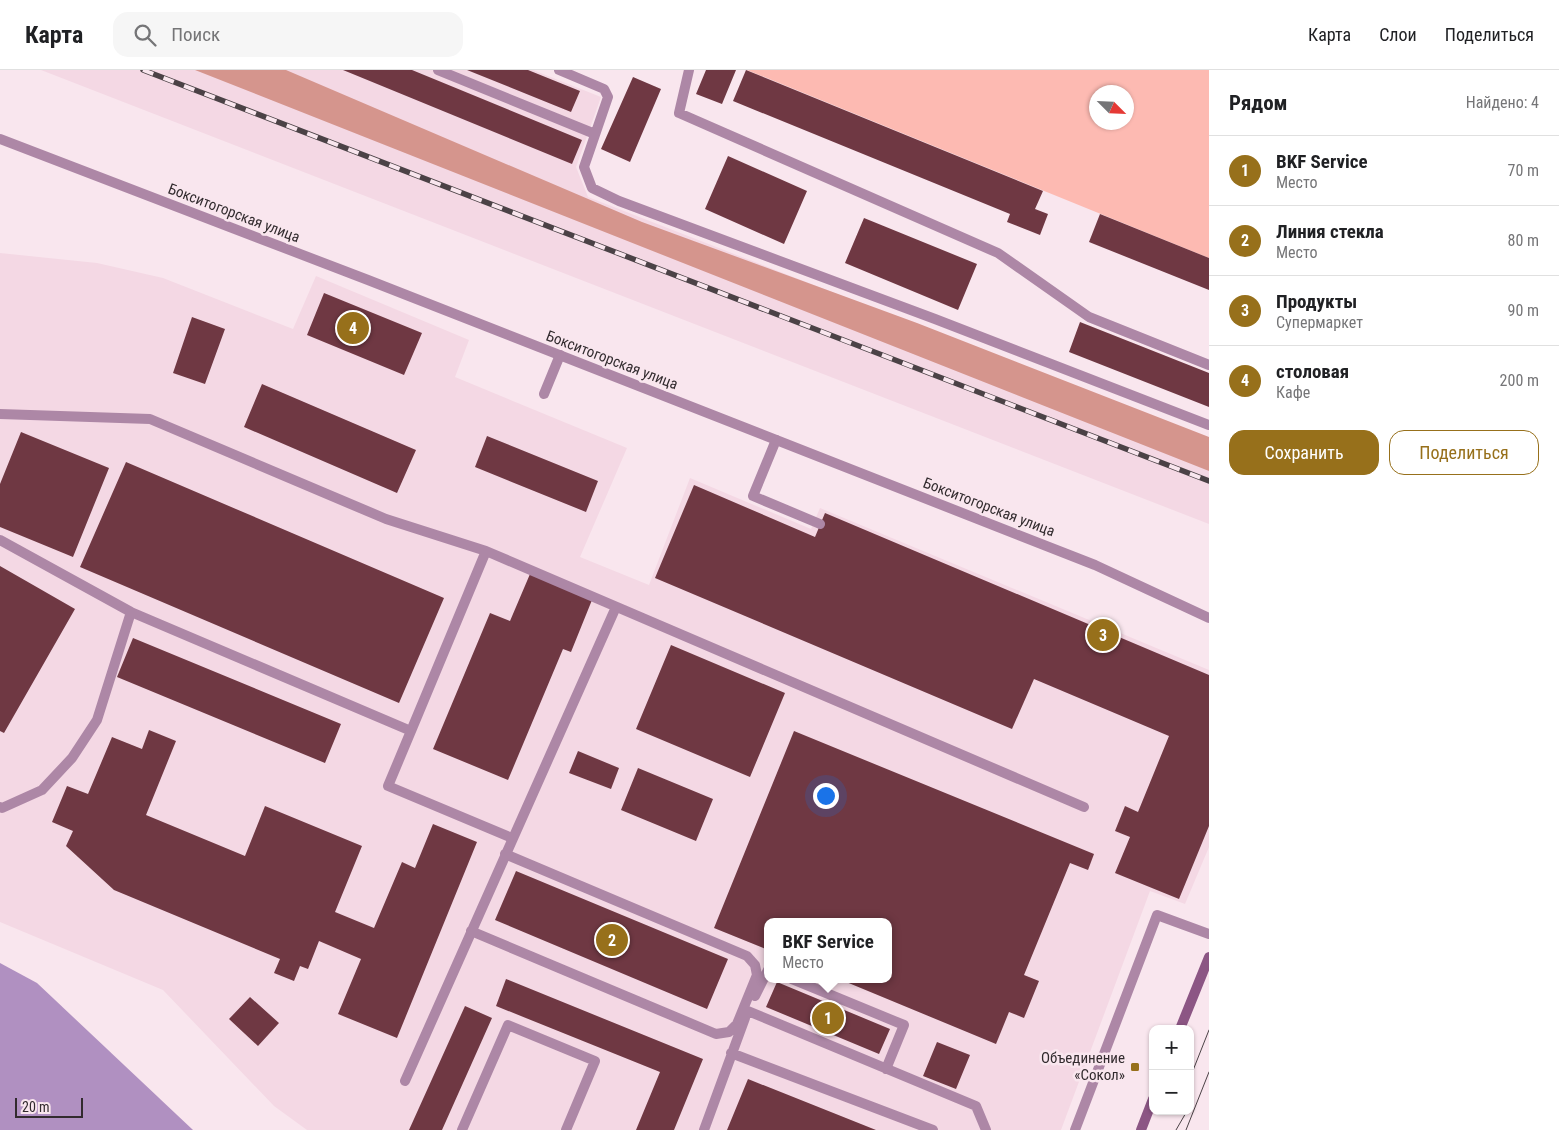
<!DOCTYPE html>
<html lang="ru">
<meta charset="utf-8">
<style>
body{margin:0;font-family:"Roboto Condensed",sans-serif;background:#f6f6f6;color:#202124}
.controls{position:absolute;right:15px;bottom:15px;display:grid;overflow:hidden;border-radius:10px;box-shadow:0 1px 4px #0004}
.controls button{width:45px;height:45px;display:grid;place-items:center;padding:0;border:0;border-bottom:1px solid #e0e0e0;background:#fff;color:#202124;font:25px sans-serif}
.compass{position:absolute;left:1089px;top:15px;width:45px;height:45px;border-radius:50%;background:#fff;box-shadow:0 1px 4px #0004;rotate:114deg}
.scale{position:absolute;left:15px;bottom:12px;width:68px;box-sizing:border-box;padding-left:5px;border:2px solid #322b2e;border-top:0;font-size:14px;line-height:18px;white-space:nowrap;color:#322b2e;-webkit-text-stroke:4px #f9e6ee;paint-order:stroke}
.you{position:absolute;left:825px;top:725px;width:18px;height:18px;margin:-12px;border:4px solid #fff;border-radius:50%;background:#1a73e8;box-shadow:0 0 0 8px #1a73e833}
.badge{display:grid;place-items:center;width:32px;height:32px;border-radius:50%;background:#97701b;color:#fff;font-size:16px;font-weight:700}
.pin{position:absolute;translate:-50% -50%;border:2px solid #fff;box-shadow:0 1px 5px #0006}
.popup{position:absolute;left:764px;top:848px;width:128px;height:65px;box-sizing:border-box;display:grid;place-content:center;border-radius:10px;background:#fff;filter:drop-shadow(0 1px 4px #0005);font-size:16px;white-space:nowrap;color:#757577}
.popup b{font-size:19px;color:#202124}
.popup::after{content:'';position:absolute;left:50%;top:100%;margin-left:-10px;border:10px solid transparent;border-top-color:#fff}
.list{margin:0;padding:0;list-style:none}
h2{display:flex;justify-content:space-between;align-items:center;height:65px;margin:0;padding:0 20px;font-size:21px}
h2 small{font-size:16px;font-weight:400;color:#757577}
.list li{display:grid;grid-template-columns:32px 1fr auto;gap:15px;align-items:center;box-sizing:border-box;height:70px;padding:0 20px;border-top:1px solid #e0e0e0}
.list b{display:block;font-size:19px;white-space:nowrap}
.list p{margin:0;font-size:16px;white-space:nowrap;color:#757577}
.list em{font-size:16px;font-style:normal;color:#757577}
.actions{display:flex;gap:10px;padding:15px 20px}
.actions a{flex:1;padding:11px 0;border:1px solid #97701b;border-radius:15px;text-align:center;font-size:18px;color:#97701b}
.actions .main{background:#97701b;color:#fff}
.icon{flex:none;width:28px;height:28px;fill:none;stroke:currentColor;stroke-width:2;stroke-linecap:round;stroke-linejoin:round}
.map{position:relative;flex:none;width:1209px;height:1060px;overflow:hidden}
header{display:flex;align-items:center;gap:30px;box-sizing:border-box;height:70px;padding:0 25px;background:#fff;border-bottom:1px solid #e0e0e0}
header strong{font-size:24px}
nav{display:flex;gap:28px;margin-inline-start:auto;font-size:18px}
.search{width:350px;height:45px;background:#f6f6f6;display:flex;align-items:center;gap:12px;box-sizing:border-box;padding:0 18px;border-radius:15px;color:#757577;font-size:19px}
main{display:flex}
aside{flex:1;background:#fff}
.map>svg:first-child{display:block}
</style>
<header>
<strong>Карта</strong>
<div class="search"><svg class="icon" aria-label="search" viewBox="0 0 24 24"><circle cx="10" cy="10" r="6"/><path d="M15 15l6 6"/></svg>Поиск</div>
<nav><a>Карта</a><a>Слои</a><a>Поделиться</a></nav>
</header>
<main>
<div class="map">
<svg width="1209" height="1060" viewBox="0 0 1209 1060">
<rect width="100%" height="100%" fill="#f9e6ee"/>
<!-- built -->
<path fill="#f4d8e4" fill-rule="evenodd" d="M41,0H533L601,27L576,97L588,127L1209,369V454Z
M0,183L97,193L163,208L293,259L316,206L469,270L455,307L627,378L580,487L649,515L690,408L811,459L820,438L1209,600V777L1185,834L1150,821L1061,1060H307L274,1036L163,920L0,852ZM768,852H888V909H768Z"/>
<!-- green -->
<path fill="#fdbab2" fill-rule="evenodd" d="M747,0H1209V188ZM1096,22H1126V52H1096Z"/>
<!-- forest -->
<path fill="#d5958d" d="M195,0H286L642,152L917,253L1209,367V401Z"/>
<!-- water -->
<path fill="#b090c1" d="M0,893L37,913L193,1060H0Z"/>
<!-- building -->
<path fill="#6f3843" d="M343,0H412L582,70L572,94Z
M467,0H528L580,21L571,42Z
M706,0H736L722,34L696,24Z
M746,0L1043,121L1035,139L1048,144L1040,165L1007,152L1010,144L733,31Z
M633,7L661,19L630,92L601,79Z
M728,86L807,121L784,174L705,139Z
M1100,144L1209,188V220L1089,172Z
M864,148L977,194L958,240L845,193Z
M324,223L422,263L404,305L307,265Z
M192,247L225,259L205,314L173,303Z
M1080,252L1209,303V337L1069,282Z
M262,314L416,380L397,423L244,357Z
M21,362L109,398L73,487L0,457V414Z
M487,366L598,411L586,442L475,397Z
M126,392L444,528L399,633L80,497Z
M694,415L815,467L825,443L1209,605V756L1179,829L1115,803L1130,767L1115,761L1125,736L1138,742L1169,666L1034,609L1012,659L655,508Z
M0,496L75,539L4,663L0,661Z
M530,504L592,530L571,582L563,579L508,710L433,679L490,543L510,551Z
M133,568L341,654L325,693L117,607Z
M671,575L785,623L750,707L636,659Z
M149,660L176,671L146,745L245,786L265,736L362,776L335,842L374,858L402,792L415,798L433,754L477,772L397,968L338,944L361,889L319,871L308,899L300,896L294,911L274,903L280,889L114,820L66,776L73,761L52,752L67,716L88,724L112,667L142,679Z
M794,661L1094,784L1088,800L1070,793L1024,905L1039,911L1024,948L1009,942L996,974L839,909H888V852H768V880L714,858Z
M578,681L619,698L611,719L569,703Z
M638,698L713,729L696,771L621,740Z
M516,801L728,889L707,939L495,850Z
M506,909L703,989L674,1060H636L660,1002L496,936Z
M777,912L890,959L879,984L766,937Z
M250,927L279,953L258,976L229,949Z
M465,936L492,948L442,1060H409Z
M937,972L970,985L956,1019L923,1006Z
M748,1009L876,1060H727Z"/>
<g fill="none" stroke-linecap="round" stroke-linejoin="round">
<!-- service -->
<path stroke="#ad87a6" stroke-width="10" d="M438,0L595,64
M559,0L604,19L608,27L584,97L592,118L619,131L935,249L1209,355
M689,0L679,43L998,183L1089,247L1209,295
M544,324L560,285
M0,344L150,349L386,449L486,481L1084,737
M776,370L753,426L820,454
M0,470L131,542L411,661L486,481
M411,661L388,716L512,768
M0,737L2,738L42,720L72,688L97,650L131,542
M471,861L716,964L729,962L737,954L757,905L755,895L747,886L505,784
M792,909L904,955L886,999
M755,926L768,900
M748,941L976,1036L986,1060
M731,983L933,1060
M405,1011L616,537
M462,1060L508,955L595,991L566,1060
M704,1060L745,948
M1075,1060L1157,845L1209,864"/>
<!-- minor -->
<path stroke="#ad87a6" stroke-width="10" d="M0,69L368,210L1095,495L1209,548"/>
<!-- secondary -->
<path stroke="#8c5684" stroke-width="10" d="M1180,959L1209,887
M1141,1060L1153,1029"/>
<!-- tram -->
<path stroke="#4b4246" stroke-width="1" d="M1190,1008L1209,960
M1176,1060L1187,1041
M1186,1060L1209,1002"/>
<defs>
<path id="rail" d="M143,0L1209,411"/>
</defs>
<!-- rail casing -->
<use href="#rail" stroke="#4b4246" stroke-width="5.5"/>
<!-- rail -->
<use href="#rail" stroke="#f9e6ee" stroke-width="4" stroke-dasharray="11" stroke-linecap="butt"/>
</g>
<!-- markers -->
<rect fill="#97701b" stroke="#f9e6ee" stroke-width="2" x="1130" y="992" width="10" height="10" rx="2.5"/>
<g text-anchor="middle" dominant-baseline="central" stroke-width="5" stroke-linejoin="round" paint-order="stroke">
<!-- street labels -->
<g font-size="15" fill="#322b2e" stroke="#f9e6ee">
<text transform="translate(234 143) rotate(21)">Бокситогорская улица</text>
<text transform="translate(612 290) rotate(21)">Бокситогорская улица</text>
<text transform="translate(989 437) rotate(21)">Бокситогорская улица</text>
</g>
<!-- poi labels -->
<g font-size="15" fill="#322b2e" stroke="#f9e6ee" text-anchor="end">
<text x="1125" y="988">Объединение<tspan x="1125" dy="17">«Сокол»</tspan></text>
</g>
</g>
</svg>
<div class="controls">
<button>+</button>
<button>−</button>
</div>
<svg class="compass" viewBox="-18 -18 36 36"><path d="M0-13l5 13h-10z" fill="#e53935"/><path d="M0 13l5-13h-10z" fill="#757577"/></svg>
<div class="scale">20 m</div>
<div class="you"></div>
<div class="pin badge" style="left:828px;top:948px">1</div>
<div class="popup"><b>BKF Service</b>Место</div>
<div class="pin badge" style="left:612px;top:870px">2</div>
<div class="pin badge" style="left:1103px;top:565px">3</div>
<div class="pin badge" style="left:353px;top:258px">4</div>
</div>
<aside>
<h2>Рядом<small>Найдено: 4</small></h2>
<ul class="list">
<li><span class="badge">1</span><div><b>BKF Service</b><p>Место</p></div><em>70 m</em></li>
<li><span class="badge">2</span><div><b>Линия стекла</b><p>Место</p></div><em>80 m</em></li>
<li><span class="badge">3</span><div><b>Продукты</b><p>Супермаркет</p></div><em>90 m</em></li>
<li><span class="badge">4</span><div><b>столовая</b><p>Кафе</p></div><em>200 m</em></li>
</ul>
<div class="actions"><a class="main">Сохранить</a><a>Поделиться</a></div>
</aside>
</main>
